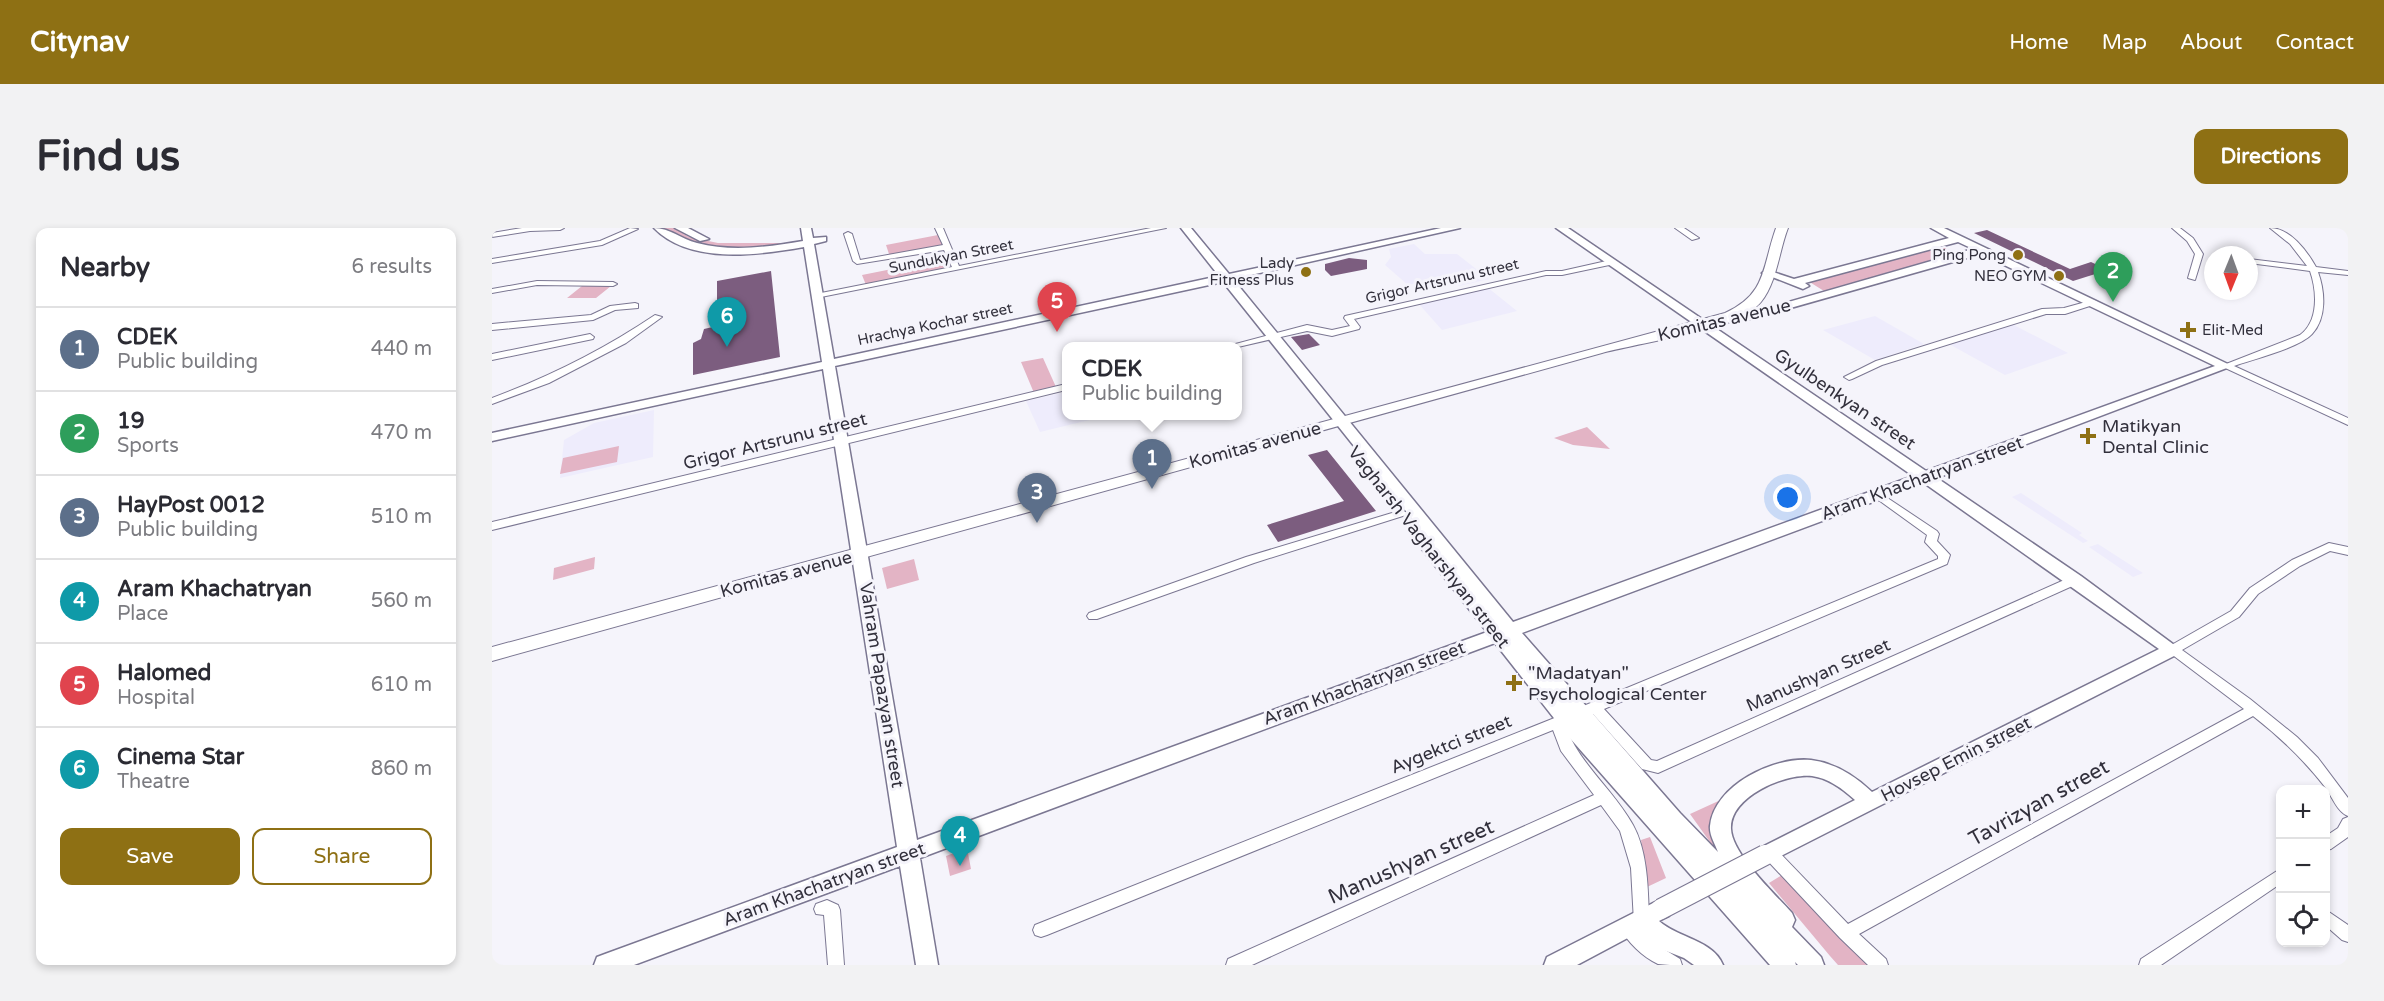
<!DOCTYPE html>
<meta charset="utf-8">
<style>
body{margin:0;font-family:"Varela Round",sans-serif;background:#f2f2f3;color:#2b2b33}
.controls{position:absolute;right:18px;bottom:18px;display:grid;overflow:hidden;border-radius:12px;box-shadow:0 3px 9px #0003}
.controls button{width:54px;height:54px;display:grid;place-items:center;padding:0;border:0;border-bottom:2px solid #e1e1e2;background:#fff;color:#2b2b33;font:30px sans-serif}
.compass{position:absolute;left:1712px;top:18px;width:54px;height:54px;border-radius:50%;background:#fff;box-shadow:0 3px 9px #0003;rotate:181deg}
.you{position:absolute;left:1296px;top:270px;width:21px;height:21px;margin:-15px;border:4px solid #fff;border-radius:50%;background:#1a73e8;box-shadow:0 0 0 9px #1a73e833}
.badge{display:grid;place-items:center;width:39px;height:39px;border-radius:50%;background:#8e7014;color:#fff;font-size:20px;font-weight:700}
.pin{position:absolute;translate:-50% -50px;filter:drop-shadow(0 2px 3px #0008)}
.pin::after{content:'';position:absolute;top:32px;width:21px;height:18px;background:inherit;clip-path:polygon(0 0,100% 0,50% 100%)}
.popup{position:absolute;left:570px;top:114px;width:180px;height:78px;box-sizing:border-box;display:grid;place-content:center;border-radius:12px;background:#fff;filter:drop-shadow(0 2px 4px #0005);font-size:20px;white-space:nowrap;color:#7c7c81}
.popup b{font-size:22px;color:#2b2b33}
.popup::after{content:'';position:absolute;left:50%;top:100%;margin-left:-12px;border:12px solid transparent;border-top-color:#fff}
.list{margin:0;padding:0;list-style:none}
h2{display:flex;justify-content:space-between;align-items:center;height:78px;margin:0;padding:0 24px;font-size:26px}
h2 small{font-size:20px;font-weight:400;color:#7c7c81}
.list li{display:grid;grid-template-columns:39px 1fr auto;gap:18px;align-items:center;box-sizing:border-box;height:84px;padding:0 24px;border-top:2px solid #e1e1e2}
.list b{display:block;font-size:22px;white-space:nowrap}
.list p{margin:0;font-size:20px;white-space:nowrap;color:#7c7c81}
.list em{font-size:20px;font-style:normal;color:#7c7c81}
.actions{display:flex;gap:12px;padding:18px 24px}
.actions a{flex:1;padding:14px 0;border:2px solid #8e7014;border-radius:12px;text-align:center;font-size:21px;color:#8e7014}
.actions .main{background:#8e7014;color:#fff}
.icon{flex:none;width:33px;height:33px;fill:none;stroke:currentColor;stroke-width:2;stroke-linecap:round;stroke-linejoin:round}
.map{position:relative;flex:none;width:1856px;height:737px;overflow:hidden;border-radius:12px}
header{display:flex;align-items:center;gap:36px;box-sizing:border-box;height:84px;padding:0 30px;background:#8e7014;color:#fff}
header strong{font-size:28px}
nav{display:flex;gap:33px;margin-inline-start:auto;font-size:21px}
.intro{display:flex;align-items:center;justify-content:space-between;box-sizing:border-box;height:144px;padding:0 36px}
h1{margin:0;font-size:42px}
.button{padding:15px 27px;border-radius:12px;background:#8e7014;color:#fff;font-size:21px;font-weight:700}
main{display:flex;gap:36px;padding:0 36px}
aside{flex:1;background:#fff;border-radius:12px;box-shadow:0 3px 9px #0003}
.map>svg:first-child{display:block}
</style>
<header>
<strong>Citynav</strong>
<nav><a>Home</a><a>Map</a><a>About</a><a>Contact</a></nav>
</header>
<div class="intro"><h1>Find us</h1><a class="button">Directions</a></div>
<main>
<aside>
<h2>Nearby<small>6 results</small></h2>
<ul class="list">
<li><span class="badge" style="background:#5c6f8a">1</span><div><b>CDEK</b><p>Public building</p></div><em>440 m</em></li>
<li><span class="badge" style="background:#2e9e5b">2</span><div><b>19</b><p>Sports</p></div><em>470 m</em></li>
<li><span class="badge" style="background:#5c6f8a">3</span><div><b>HayPost 0012</b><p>Public building</p></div><em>510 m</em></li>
<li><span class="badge" style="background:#0f9aa8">4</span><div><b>Aram Khachatryan</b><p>Place</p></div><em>560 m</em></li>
<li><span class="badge" style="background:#e0444e">5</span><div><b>Halomed</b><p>Hospital</p></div><em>610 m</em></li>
<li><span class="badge" style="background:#0f9aa8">6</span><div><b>Cinema Star</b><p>Theatre</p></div><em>860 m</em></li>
</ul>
<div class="actions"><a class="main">Save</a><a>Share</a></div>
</aside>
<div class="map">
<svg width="1856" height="737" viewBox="0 0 1856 737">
<rect width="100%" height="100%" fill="#f5f4fb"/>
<!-- built -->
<path fill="#eeecfc" d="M922,16L933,26H965L997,51L967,58L954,49L916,57L893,37L899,29L897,21Z
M995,59L1025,83L950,102L926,75Z
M1383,88L1432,116L1383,132L1331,102Z
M1520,96L1576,125L1513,147L1457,116Z
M574,164V188H614L548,204L534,173Z
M162,182L161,229L68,250L72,212L102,195Z
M1529,265L1590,305L1587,307L1596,313L1591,315L1520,269Z
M1606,316L1651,345L1641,349L1597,319Z"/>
<!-- green -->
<path fill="#e3b4c5" d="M172,0H182L197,9L226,15H303C269,26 200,23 172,0Z
M446,7L452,19L398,29L394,17Z
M1449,18L1467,26L1332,63L1316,53Z
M455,30L458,40L374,57L370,47Z
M90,58H119L104,70H75Z
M551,130L564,159L542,165L529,134Z
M1095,199L1118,221L1081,217L1062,210Z
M127,218L125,234L68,246L71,230Z
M103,329L102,341L61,352L62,340Z
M422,331L427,352L395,361L390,340Z
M1233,570L1228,619L1223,621L1198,586Z
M1158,609L1174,650L1155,659L1149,612Z
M475,620L479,641L458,648L454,628Z
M1290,647L1377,737H1346L1338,728L1277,655Z"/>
<!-- building -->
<path fill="#7c5d7f" d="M1495,2L1578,41L1599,34L1616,42L1581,53L1482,5Z
M857,30L875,32V41L839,48L833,42V36Z
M279,43L288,129L201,147V115L209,111L212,101L225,98V53Z
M817,106L828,117L810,122L799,109Z
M835,222L884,283L786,314L775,297L852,273L816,227Z"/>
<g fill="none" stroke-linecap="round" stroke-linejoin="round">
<defs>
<path id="street" d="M30,0H72L68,2L38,3L0,9V5Z
M138,0L146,1L110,17L0,35V31L108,13Z
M443,0H451L467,38L659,0H674L324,70L320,68L324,66L460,39L452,22L365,36L361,33L352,6L356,4L360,6L368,32L451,17Z
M1183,0H1192L1207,10L1200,12Z
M1680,0H1688L1701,10L1711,26L1703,52L1696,50L1703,26L1695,13Z
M1778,0C1798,0 1815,23 1824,39L1856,43V47L1826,44C1833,63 1835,90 1820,106C1807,120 1761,131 1742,138L1856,190V197L1729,138L1808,107C1827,93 1825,63 1818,43L1757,35V31L1815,38L1798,16Z
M1119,32L1123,34L1122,36L1070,47H1054L862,91L868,99L867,101L840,108L815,103L746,119L736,118L815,97L840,102L858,98L852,90L853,88L1054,43H1070Z
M45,53L121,54L125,56L121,58L45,57L0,65V61Z
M1601,72L1605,74L1604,76L1573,86H1554L1390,137L1360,151L1357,152L1352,149L1384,133L1550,81L1572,80Z
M143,75L146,76V80L123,82L101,92L0,102V96L99,87L118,78Z
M163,87L170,89L134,115L57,155L0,176V170C59,148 111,122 163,87Z
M98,106L102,109L101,111L0,132V126Z
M574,156V162L0,302V294Z
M1385,263L1445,303L1447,306L1445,313L1458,327L1455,336L1112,481L1159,532L1165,533L1579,349L1583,348L1589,352L1587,355L1166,545L1150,541L1101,486L1073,497C1087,536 1121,561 1141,597C1156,624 1156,662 1157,692L1155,697L1149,699L1145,698L1157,712L1188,731L1190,737C1183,737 1173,737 1166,736C1151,729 1135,714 1128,699L1130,694L1136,692L1142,694L1139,640L1128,603L1109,577L760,737H734L736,731L1102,567L1069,523L1061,502L555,707L549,709L543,707L541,702L543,697L1060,491L1446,331V328L1433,314L1435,307L1381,268L1380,266Z
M910,282L915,285L914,287L762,335L605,391H597L595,388L597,385L754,329Z
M1837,315L1856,319V327L1838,323L1808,338L1766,366L1747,389L1690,422L1758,471L1805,509L1826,530L1856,570V588C1845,584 1840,568 1833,559C1812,532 1788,509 1761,488L1367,706L1394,731L1396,737H1376L1348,710L1273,630L1270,625L1273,620L1278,618L1283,620L1356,696L1752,481L1674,422L1676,419L1739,383L1758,360L1800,332Z
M1856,589V609L1839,621L1834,622V608L1846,600L1851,591Z
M1788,641V656L1669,737H1647L1649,731Z
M335,672L346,677L348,682L352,737H336L332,687L324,686L322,681L324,676Z
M1834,682L1856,697V714L1850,712L1834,698Z"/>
<path id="secondary" d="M162,0C178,0 189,11 205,15C239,24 276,19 311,13L309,0H319L321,10L334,9V13L322,16L342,131L727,48L689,0H699L737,46L949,0H968L741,51L1021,394L1421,248L1064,0H1076L1213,93L1255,86L1481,21L1466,14L1313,55L1317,58L1311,61L1270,45L1275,42L1302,51L1457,10L1439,0H1452L1740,138L1445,250L1589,348L1689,422L1686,426L1273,636L1266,633L1263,627L1266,621L1363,572C1351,561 1336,550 1320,548C1293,545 1237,569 1239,601C1240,626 1283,666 1300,685L1303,692L1300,699L1329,729L1332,737H1306L1303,734L1304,737H1278L1076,508L1003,415L428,630L446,737H424L408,638L142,737H102L105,729L113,726L405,619L331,141L0,213V205L330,134L312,19C267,27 198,37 162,0ZM1489,26L1723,138L1434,243L1219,97L1260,91ZM731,54L937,312H928L926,316L995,404L425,612L343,138ZM1432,255L1667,421L1380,564C1363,548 1343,535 1319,532C1283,528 1222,557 1218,598C1217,607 1223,616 1226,624L1188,585L1030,405Z
M183,0H196L217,11L208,13Z
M1169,671L1177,674L1180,681L1177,688L1167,693C1186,710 1221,712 1231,737H1202L1192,730L1164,719L1147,704L1085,737H1052L1055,729Z"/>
<path id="primary" d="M1284,0H1296C1287,23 1285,54 1269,74C1247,101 1146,115 1110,125L0,433V419L1233,85C1275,66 1270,39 1284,0Z"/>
</defs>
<!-- street casing -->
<use href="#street" stroke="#7b7792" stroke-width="2"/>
<!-- secondary casing -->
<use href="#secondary" stroke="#7b7792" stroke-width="3"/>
<!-- primary casing -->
<use href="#primary" stroke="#7b7792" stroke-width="2"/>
<!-- street -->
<use href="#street" fill="#fff" fill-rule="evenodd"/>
<!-- secondary -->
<use href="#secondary" fill="#fff" fill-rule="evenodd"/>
<!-- primary -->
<use href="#primary" fill="#fff" fill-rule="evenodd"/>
<defs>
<path id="secondary-bridge" d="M1169,681L1273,627"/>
</defs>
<!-- secondary-bridge casing -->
<use href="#secondary-bridge" stroke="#7b7792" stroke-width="22" stroke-linecap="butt"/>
<!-- secondary-bridge -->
<use href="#secondary-bridge" stroke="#fff" stroke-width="20"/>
</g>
<!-- markers -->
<g fill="#8e7014" stroke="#f5f4fb" stroke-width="2">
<circle cx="1526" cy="27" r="6"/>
<circle cx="814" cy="44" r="6"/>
<circle cx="1567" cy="48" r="6"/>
<path d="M1693 93h6v6h6v6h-6v6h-6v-6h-6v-6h6z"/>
<path d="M1593 199h6v6h6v6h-6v6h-6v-6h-6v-6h6z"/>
<path d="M1019 446h6v6h6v6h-6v6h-6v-6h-6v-6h6z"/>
</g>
<g text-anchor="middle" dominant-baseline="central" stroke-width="6" stroke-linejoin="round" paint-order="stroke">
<!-- far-poi labels -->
<g font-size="15" fill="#32303c" stroke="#f5f4fb" text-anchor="end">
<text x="1514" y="27">Ping Pong</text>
<text x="802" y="35">Lady<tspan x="802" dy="17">Fitness Plus</tspan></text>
<text x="1555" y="48">NEO GYM</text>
<text x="1710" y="102" text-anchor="start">Elit-Med</text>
</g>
<!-- far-street labels -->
<g font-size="15" fill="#32303c" stroke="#f5f4fb">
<text transform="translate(459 28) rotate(-11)">Sundukyan Street</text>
<text transform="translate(950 53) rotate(-13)">Grigor Artsrunu street</text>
<text transform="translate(443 96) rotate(-12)">Hrachya Kochar street</text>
</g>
<!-- street labels -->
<g font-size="18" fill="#32303c" stroke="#f5f4fb">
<text transform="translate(1232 92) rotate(-13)">Komitas avenue</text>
<text transform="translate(1353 171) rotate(34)">Gyulbenkyan street</text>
<text transform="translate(283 213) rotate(-14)">Grigor Artsrunu street</text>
<text transform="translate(763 217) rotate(-15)">Komitas avenue</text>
<text transform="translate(1430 250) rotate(-20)">Aram Khachatryan street</text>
<text transform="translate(937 319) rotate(52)">Vagharsh Vagharshyan street</text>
<text transform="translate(294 346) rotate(-15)">Komitas avenue</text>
<text transform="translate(1326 447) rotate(-24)">Manushyan Street</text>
<text transform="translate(872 455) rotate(-20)">Aram Khachatryan street</text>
<text transform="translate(390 457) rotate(81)">Vahram Papazyan street</text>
<text transform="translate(959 516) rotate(-22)">Aygektci street</text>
<text transform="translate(1464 531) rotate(-27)">Hovsep Emin street</text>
<text transform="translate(332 656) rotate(-20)">Aram Khachatryan street</text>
</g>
<!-- poi labels -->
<g font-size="18" fill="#32303c" stroke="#f5f4fb" text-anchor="start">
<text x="1610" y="198">Matikyan<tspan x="1610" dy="21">Dental Clinic</tspan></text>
<text x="1036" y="445">"Madatyan"<tspan x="1036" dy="21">Psychological Center</tspan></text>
</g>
<!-- near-street labels -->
<g font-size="21" fill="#32303c" stroke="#f5f4fb">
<text transform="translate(1547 575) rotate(-29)">Tavrizyan street</text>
<text transform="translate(919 634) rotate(-24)">Manushyan street</text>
</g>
</g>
</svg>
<div class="controls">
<button>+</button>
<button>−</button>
<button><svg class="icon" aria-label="locate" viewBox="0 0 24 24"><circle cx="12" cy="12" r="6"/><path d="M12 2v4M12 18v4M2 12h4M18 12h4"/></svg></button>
</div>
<svg class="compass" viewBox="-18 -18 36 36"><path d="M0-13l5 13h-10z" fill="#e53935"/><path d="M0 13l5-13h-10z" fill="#7c7c81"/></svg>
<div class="you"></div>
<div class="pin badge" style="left:660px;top:261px;background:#5c6f8a">1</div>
<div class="popup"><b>CDEK</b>Public building</div>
<div class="pin badge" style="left:1621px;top:74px;background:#2e9e5b">2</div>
<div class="pin badge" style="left:545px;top:295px;background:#5c6f8a">3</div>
<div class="pin badge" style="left:468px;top:638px;background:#0f9aa8">4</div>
<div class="pin badge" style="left:565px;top:104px;background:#e0444e">5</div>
<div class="pin badge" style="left:235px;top:119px;background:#0f9aa8">6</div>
</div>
</main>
